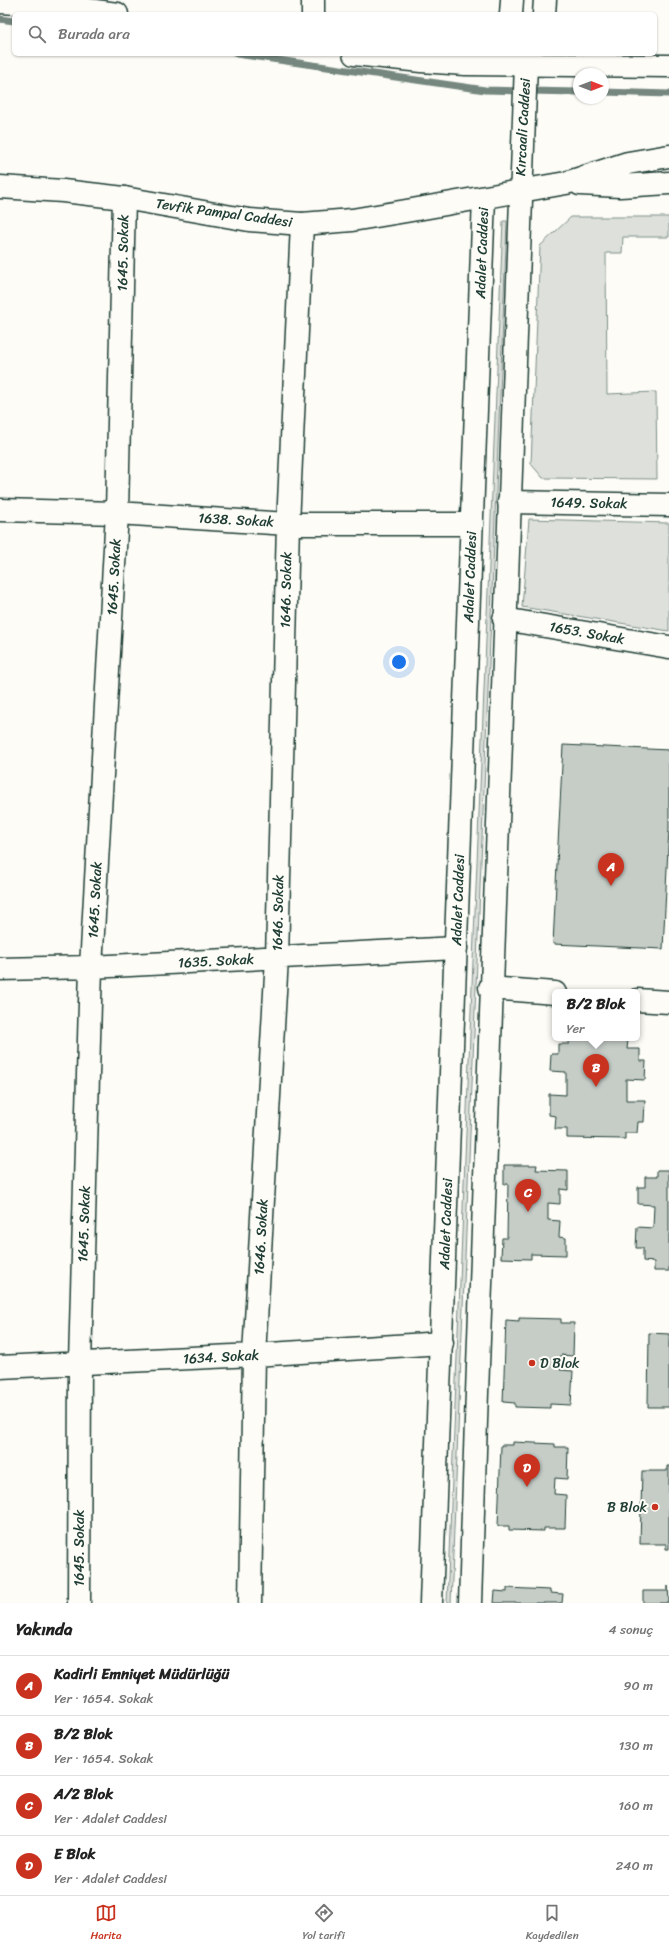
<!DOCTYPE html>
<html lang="tr">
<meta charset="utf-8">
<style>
body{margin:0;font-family:Sriracha,sans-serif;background:#f2f2f2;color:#222}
.compass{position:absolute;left:573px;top:68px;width:36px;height:36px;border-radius:50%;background:#fff;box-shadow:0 1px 3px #0004;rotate:90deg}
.you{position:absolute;left:399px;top:662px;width:14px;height:14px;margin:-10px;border:3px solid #fff;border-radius:50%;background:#1a73e8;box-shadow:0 0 0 6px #1a73e833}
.badge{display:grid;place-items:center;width:26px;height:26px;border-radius:50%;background:#c8321e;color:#fff;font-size:13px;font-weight:700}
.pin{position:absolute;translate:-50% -33px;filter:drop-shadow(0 1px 2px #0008)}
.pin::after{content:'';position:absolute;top:21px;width:14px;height:12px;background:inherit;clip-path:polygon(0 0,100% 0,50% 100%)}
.popup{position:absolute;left:552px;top:989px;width:88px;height:52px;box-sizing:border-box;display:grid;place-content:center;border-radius:6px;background:#fff;filter:drop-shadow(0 1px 3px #0005);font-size:13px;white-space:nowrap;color:#767676}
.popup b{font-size:15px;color:#222}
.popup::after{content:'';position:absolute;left:50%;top:100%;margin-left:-8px;border:8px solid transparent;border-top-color:#fff}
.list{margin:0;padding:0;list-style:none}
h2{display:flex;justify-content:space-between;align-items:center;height:52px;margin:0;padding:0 16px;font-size:17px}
h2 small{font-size:13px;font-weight:400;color:#767676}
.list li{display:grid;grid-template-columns:26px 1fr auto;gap:12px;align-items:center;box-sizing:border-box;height:60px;padding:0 16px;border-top:1px solid #e0e0e0}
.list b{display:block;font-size:15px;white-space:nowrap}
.list p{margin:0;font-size:13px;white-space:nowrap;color:#767676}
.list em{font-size:13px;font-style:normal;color:#767676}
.icon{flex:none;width:22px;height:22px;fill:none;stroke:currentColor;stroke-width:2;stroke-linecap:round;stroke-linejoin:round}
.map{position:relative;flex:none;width:669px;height:1603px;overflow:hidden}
.search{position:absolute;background:#fff;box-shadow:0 1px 3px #0004;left:12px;right:12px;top:12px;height:44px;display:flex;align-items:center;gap:10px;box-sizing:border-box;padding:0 14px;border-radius:6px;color:#767676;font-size:15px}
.sheet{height:292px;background:#fff}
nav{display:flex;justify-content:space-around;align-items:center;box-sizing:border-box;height:56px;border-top:1px solid #e0e0e0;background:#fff;font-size:11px;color:#767676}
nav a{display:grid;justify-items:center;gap:2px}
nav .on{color:#c8321e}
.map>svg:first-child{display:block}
</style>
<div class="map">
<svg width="669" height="1603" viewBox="0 0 669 1603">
<rect width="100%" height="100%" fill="#fdfcf7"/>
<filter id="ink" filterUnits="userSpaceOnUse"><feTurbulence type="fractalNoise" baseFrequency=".025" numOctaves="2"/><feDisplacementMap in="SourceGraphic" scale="8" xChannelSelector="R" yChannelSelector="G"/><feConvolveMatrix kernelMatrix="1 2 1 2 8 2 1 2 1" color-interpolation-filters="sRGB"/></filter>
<g filter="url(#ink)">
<!-- green -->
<path fill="#dde0db" stroke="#7e8e88" d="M571,217H669V237H623L622,253H606L607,394L656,392L657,479L543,478L531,464L540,246Z
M503,221H507L451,1603H447Z
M529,519L669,523V631L522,607Z"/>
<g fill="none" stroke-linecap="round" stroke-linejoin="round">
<!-- stream -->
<path stroke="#75877f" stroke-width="7" d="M0,19L14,21
M237,54L485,90L579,92
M603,92L669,94"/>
</g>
<!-- building -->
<path fill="#c6cdc7" stroke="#1f3d34" d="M563,745L669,750V828L663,949L553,944Z
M569,1038L628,1039L627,1049H640V1061H646L645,1080L626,1079V1100H645L644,1122H638L637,1133H625V1139L567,1138V1129H555L556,1116L549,1115V1094L566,1095V1072L550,1071L551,1054H558V1044H569Z
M504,1165H537L536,1170L568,1171V1190L560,1189V1204L548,1203V1220L560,1221L559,1237L566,1238V1255L531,1254V1259L501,1258L502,1238H507L508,1184H504Z
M657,1170H669V1271H654V1262L643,1261V1248H636L637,1227L653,1228L654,1205L638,1204V1187H645V1177H657Z
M519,1318L561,1319V1323H574L573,1356L561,1355L560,1370L573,1371L571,1405L550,1404V1408L515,1407V1403L503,1402L506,1320L519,1321Z
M649,1333L669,1334V1407H648Z
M513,1442L555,1444V1447H568L567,1479L555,1478L554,1494L566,1495L565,1528H544V1531L509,1530V1526H498L501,1445H513Z
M667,1466H669V1549H666V1544H640L642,1471H667Z
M668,1586L669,1603H643V1591H668Z
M507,1588L550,1590V1593L563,1594L562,1603H494L495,1591L507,1592Z"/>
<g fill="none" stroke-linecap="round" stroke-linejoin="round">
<defs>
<path id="minor" d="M313,0V14
M0,2L51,5L117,14
M354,54L421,61L465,64L669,66
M509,502L669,505
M0,510L117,513L288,524H472
M504,619L669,647
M0,969L91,967L456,948
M490,988L555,993
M637,1000L669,1002
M0,1367L254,1355L442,1343
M79,1603L80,1363L91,967L117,513L124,198
M250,1603L254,1355L277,958L288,524L302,224"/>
<path id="tertiary" d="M511,14L512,0
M544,14L545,0
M580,184L620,186L669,183
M0,187L63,191L124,198L249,220L302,224L352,220L406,211L566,183L628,163L669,156
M431,1603L484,198
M470,1603C487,1090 503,577 526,64L531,54"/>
</defs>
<!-- minor casing -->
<use href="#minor" stroke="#1f3d34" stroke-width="25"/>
<!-- tertiary casing -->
<use href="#tertiary" stroke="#1f3d34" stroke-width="25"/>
<!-- minor -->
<use href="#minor" stroke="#fdfcf7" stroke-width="22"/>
<!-- tertiary -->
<use href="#tertiary" stroke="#fdfcf7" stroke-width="22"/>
</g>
</g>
<!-- markers -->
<g fill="#c8321e" stroke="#fdfcf7" stroke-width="1.5">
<circle cx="532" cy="1363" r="4"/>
<circle cx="655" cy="1507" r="4"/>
</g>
<g text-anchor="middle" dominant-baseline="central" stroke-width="4" stroke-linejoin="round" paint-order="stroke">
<!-- street labels -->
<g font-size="14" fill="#1f3d34" stroke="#fdfcf7">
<text transform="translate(523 127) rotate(-87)">Kırcaali Caddesi</text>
<text transform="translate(224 213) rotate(8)">Tevfik Pampal Caddesi</text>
<text transform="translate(123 253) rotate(-89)">1645. Sokak</text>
<text transform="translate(482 253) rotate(-88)">Adalet Caddesi</text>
<text transform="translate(589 503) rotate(1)">1649. Sokak</text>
<text transform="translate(236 520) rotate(3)">1638. Sokak</text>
<text transform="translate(114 577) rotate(-87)">1645. Sokak</text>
<text transform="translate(470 577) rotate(-88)">Adalet Caddesi</text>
<text transform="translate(286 590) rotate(-89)">1646. Sokak</text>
<text transform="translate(587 633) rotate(10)">1653. Sokak</text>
<text transform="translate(95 900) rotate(-87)">1645. Sokak</text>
<text transform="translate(458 900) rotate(-88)">Adalet Caddesi</text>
<text transform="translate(278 913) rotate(-89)">1646. Sokak</text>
<text transform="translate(216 961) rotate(-3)">1635. Sokak</text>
<text transform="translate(84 1224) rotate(-88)">1645. Sokak</text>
<text transform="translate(446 1224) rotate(-88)">Adalet Caddesi</text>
<text transform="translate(261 1237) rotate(-87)">1646. Sokak</text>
<text transform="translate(221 1357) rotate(-3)">1634. Sokak</text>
<text transform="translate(79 1548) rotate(-90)">1645. Sokak</text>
</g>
<!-- poi labels -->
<g font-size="14" fill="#1f3d34" stroke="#fdfcf7" text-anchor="start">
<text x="540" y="1363">D Blok</text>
<text x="647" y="1507" text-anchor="end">B Blok</text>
</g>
</g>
</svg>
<svg class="compass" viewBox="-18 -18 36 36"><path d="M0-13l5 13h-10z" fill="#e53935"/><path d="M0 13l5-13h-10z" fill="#767676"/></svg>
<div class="you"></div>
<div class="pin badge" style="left:611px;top:886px">A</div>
<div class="pin badge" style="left:596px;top:1087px">B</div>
<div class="popup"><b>B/2 Blok</b>Yer</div>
<div class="pin badge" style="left:528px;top:1212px">C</div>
<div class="pin badge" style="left:527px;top:1487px">D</div>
<div class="search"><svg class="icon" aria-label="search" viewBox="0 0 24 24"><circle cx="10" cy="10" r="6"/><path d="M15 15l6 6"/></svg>Burada ara</div>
</div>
<section class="sheet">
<h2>Yakında<small>4 sonuç</small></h2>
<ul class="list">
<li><span class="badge">A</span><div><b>Kadirli Emniyet Müdürlüğü</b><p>Yer · 1654. Sokak</p></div><em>90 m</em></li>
<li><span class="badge">B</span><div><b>B/2 Blok</b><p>Yer · 1654. Sokak</p></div><em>130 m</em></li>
<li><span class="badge">C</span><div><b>A/2 Blok</b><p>Yer · Adalet Caddesi</p></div><em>160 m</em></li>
<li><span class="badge">D</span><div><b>E Blok</b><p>Yer · Adalet Caddesi</p></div><em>240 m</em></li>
</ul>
</section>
<nav>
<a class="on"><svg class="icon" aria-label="map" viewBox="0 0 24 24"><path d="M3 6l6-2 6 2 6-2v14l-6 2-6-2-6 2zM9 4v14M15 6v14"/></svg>Harita</a>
<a><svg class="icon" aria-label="directions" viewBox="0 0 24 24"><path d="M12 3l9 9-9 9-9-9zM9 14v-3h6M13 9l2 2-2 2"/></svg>Yol tarifi</a>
<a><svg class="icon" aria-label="saved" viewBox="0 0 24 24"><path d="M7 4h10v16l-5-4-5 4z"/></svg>Kaydedilen</a>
</nav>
